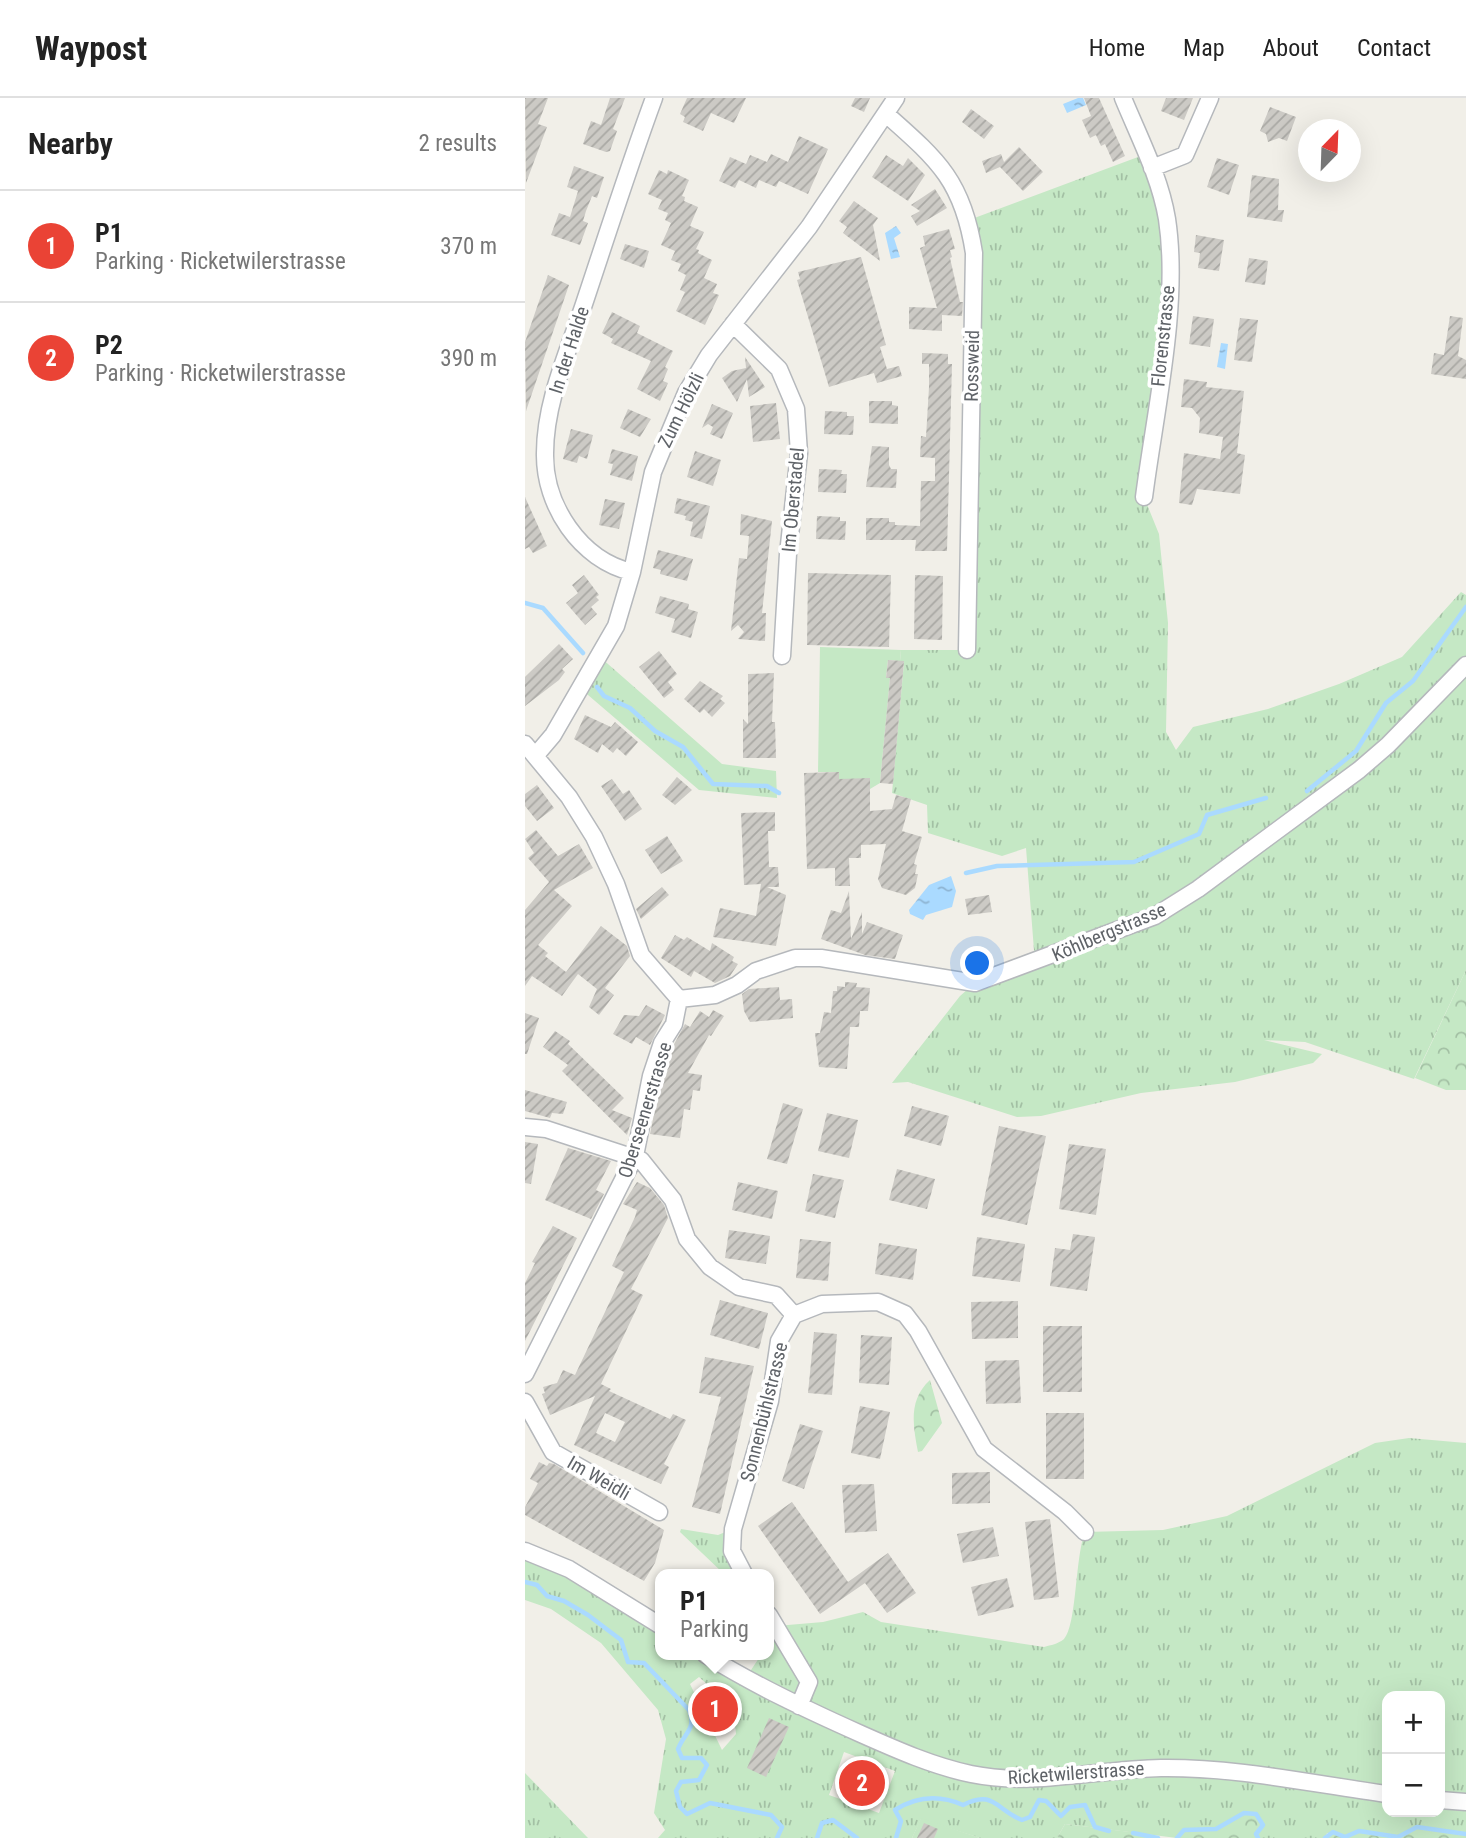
<!DOCTYPE html>
<meta charset="utf-8">
<style>
body{margin:0;font-family:"Roboto Condensed",sans-serif;background:#f6f6f6;color:#222}
.controls{position:absolute;right:21px;bottom:21px;display:grid;overflow:hidden;border-radius:14px;box-shadow:0 7px 28px #0002}
.controls button{width:63px;height:63px;display:grid;place-items:center;padding:0;border:0;border-bottom:2px solid #e0e0e0;background:#fff;color:#222;font:35px sans-serif}
.compass{position:absolute;left:773px;top:21px;width:63px;height:63px;border-radius:50%;background:#fff;box-shadow:0 7px 28px #0002;rotate:23deg}
.you{position:absolute;left:453px;top:866px;width:24px;height:24px;margin:-18px;border:5px solid #fff;border-radius:50%;background:#1a73e8;box-shadow:0 0 0 10px #1a73e833}
.badge{display:grid;place-items:center;width:46px;height:46px;border-radius:50%;background:#ea4335;color:#fff;font-size:23px;font-weight:700}
.pin{position:absolute;translate:-50% -50%;border:4px solid #fff;box-shadow:0 2px 7px #0006}
.popup{position:absolute;left:130px;top:1471px;width:119px;height:91px;box-sizing:border-box;display:grid;place-content:center;border-radius:14px;background:#fff;filter:drop-shadow(0 2px 5px #0005);font-size:23px;white-space:nowrap;color:#767676}
.popup b{font-size:26px;color:#222}
.popup::after{content:'';position:absolute;left:50%;top:100%;margin-left:-14px;border:14px solid transparent;border-top-color:#fff}
.list{margin:0;padding:0;list-style:none}
h2{display:flex;justify-content:space-between;align-items:center;height:91px;margin:0;padding:0 28px;font-size:30px}
h2 small{font-size:23px;font-weight:400;color:#767676}
.list li{display:grid;grid-template-columns:46px 1fr auto;gap:21px;align-items:center;box-sizing:border-box;height:112px;padding:0 28px;border-top:2px solid #e0e0e0}
.list b{display:block;font-size:26px;white-space:nowrap}
.list p{margin:0;font-size:23px;white-space:nowrap;color:#767676}
.list em{font-size:23px;font-style:normal;color:#767676}
.map{position:relative;flex:none;width:941px;height:1740px;overflow:hidden}
header{display:flex;align-items:center;gap:42px;box-sizing:border-box;height:98px;padding:0 35px;background:#fff;border-bottom:2px solid #e0e0e0}
header strong{font-size:33px}
nav{display:flex;gap:38px;margin-inline-start:auto;font-size:24px}
main{display:flex}
aside{flex:1;background:#fff}
.map>svg:first-child{display:block}
</style>
<header>
<strong>Waypost</strong>
<nav><a>Home</a><a>Map</a><a>About</a><a>Contact</a></nav>
</header>
<main>
<aside>
<h2>Nearby<small>2 results</small></h2>
<ul class="list">
<li><span class="badge">1</span><div><b>P1</b><p>Parking · Ricketwilerstrasse</p></div><em>370 m</em></li>
<li><span class="badge">2</span><div><b>P2</b><p>Parking · Ricketwilerstrasse</p></div><em>390 m</em></li>
</ul>
</aside>
<div class="map">
<svg width="941" height="1740" viewBox="0 0 941 1740">
<defs>
<pattern id="grass-tufts" width="24" height="20" patternUnits="userSpaceOnUse" patternTransform="scale(1.75)"><rect width="24" height="20" fill="#c5e8c5"/><path d="M3 7l-1-3M5 7V3M7 7l1-3M15 17l-1-3M17 17v-4M19 17l1-3" fill="none" stroke="#a3c0a4"/></pattern>
<pattern id="forest-crowns" width="20" height="18" patternUnits="userSpaceOnUse" patternTransform="scale(1.75)"><rect width="20" height="18" fill="#c5e8c5"/><path d="M2 6a3 3 0 1 1 6 0M12 15a3 3 0 1 1 6 0" fill="none" stroke="#a3c0a4"/></pattern>
<pattern id="water-ripples" width="26" height="14" patternUnits="userSpaceOnUse" patternTransform="scale(1.75)"><rect width="26" height="14" fill="#aadaff"/><path d="M2 4q2-2 4 0t4 0M15 11q2-2 4 0t4 0" fill="none" stroke="#8eb4d2"/></pattern>
<pattern id="building-hatch" width="6" height="6" patternUnits="userSpaceOnUse" patternTransform="scale(1.75)"><rect width="6" height="6" fill="#cccac5"/><path d="M-1 1l2-2M0 6l6-6M5 7l2-2" fill="none" stroke="#a9a8a4"/></pattern>
</defs>
<rect width="100%" height="100%" fill="#f1efe8"/>
<!-- grass -->
<path fill="url(#grass-tufts)" fill-rule="evenodd" d="M621,56L627,70L645,202L619,399L634,436L643,525L641,634L651,652L668,629L743,611L814,586L877,559L936,494L941,497V872L889,981L780,944L739,942L797,956L788,965L710,984L616,995L516,1018L492,1019L383,984L367,985L435,898L450,885L510,865L501,750L477,758L403,735L402,707L367,695L379,564L375,563L376,552H441L444,122Z
M75,559L197,666L251,673L252,700L174,692L56,591Z
M884,1340L941,1345V1736L892,1729L873,1739H820L802,1735L800,1740H733L719,1715L691,1731L659,1732L652,1740L540,1726L532,1740H455L396,1721L387,1740H133L140,1732L129,1715L141,1641L133,1612L76,1545L26,1511L0,1502V1453L136,1528V1557H181L220,1581L236,1557H244V1517L251,1528L298,1524L338,1514L356,1524L519,1549C526,1547 533,1546 539,1541C552,1527 550,1459 560,1434L638,1432L702,1418L850,1345ZM174,1579C192,1595 210,1611 211,1636L197,1652L165,1586ZM862,1598H915V1714H862ZM319,1654L370,1673L354,1715L304,1697Z
M156,1431L193,1437L208,1431L219,1476H199L155,1434Z
M0,1675L63,1740H0Z"/>
<!-- forest -->
<path fill="url(#forest-crowns)" d="M941,872V992H921L890,980Z
M405,1282L417,1325L397,1353L393,1354C388,1328 383,1302 405,1282Z
M719,1715L731,1716L738,1727L731,1735L733,1740H652L659,1732L691,1731Z
M540,1726L622,1736L633,1740H532Z
M892,1729L941,1736V1740H800L808,1734L820,1739L834,1733L873,1739Z"/>
<!-- garden -->
<path fill="#c5e8c5" d="M295,549L376,552L375,563L363,562L361,579L365,580L355,685L345,691L314,681V674H293Z
M396,1720L455,1740H387Z"/>
<!-- water -->
<path fill="url(#water-ripples)" d="M553,0H558L561,7L542,15L538,6Z
M371,128L376,135L369,140L375,159L366,161L360,135Z
M696,245L703,246L700,271L692,269Z
M426,778L431,793L427,809L401,817L398,822L385,816L384,812L404,787Z"/>
<g fill="none" stroke-linecap="round" stroke-linejoin="round">
<!-- stream -->
<path stroke="#aadaff" stroke-width="4.5" d="M0,505L18,510L58,555
M72,589L79,598L105,610L130,633L158,649L188,686L242,688L254,695
M782,693L831,653L861,605L888,583L941,509
M441,775L472,768L609,764L674,736L682,717L741,700
M0,1484L12,1487L22,1498L39,1503L63,1517L96,1542L103,1564L119,1565L164,1612C172,1631 159,1635 153,1651L157,1660H176L182,1667L174,1682L156,1684L151,1693L155,1709L162,1716L185,1705L246,1717L257,1729L252,1740
M608,1735L633,1740
M292,1740L297,1725L308,1722L332,1740
M371,1740L376,1723L370,1712C392,1698 415,1697 438,1707C469,1691 471,1712 497,1722L505,1719L514,1702L521,1703L536,1718L545,1709L560,1707L570,1729L584,1733
M652,1740L659,1732L691,1731L719,1715L731,1716L738,1727L731,1736L733,1740
M800,1740L808,1734L820,1739L834,1733L873,1739L892,1729L941,1736"/>
</g>
<!-- building -->
<path fill="url(#building-hatch)" fill-rule="evenodd" d="M0,0H23L13,26L22,29L1,85Z
M85,0H100L88,31L92,33L85,53L81,54L58,46L66,23L76,27Z
M162,0H221L209,25L186,15L178,33L158,24L160,19L155,16Z
M330,0H345L339,14L326,8Z
M559,0H574L600,58L588,64L580,46L576,48L571,37L565,40L557,22L566,18Z
M641,0H668L659,22L636,13Z
M745,9L771,19L762,43L754,40L743,44L741,36L735,33Z
M446,11L469,28L459,41L437,24Z
M274,38L303,51L283,96L254,83L251,89L234,82L231,90L214,82L210,90L194,83L205,59L221,66L225,57L242,64L246,56L263,64Z
M494,49L518,74L498,93L475,69L461,75L457,63L476,56L479,64Z
M361,57L378,68L383,60L400,77L383,103L347,79Z
M692,60L714,67L704,97L682,89Z
M49,68L79,79L72,100L67,98L61,113L58,123L63,125L55,147L26,137L34,115L45,119L53,93L42,89Z
M134,72L142,76L143,72L164,82L157,98L160,99L159,103L173,109L165,128L179,134L171,151L174,152L173,155L187,162L179,180L192,186L188,195L194,197L180,227L151,213L160,194L155,192L161,177L153,173L156,166L146,162L150,153L136,147L146,125L140,122L143,115L133,111L137,102L123,96Z
M727,77L754,81L753,112H759L757,124L722,119Z
M410,91L422,110L392,128L386,118L395,113L386,107Z
M329,103L353,120L348,127L355,163L318,135L322,129L314,123Z
M424,131L430,151L425,152L427,159L425,160L435,204H438L437,218L417,217V233L384,231V209L412,210L395,150L400,148L398,138Z
M671,137L699,142L694,173L673,170L675,155L669,154Z
M100,146L124,153L119,170L95,161Z
M336,159L361,247L355,249L362,271L374,268L377,278L352,285L349,275L304,289L272,182L275,181L273,174Z
M724,160L743,163L740,187L720,184Z
M23,177L44,187L1,313L0,244Z
M87,214L115,228L112,235L148,253L140,269L143,271L138,283L143,285L135,303L112,291L126,263L86,245L88,241L77,235Z
M668,218L689,221L685,249L664,246Z
M925,218L938,220L933,258L941,262V281L906,276L909,255L919,257Z
M715,220L733,222L727,264L709,262Z
M397,255L423,256V266H427L422,453H390L391,442H341V420H364V424H370V427L395,428L396,383H410V360L395,359L396,338L401,339L404,289V266H397Z
M220,259L240,289L224,299L222,281L212,304L197,280L207,273L221,270Z
M659,281L682,284L681,289L719,293L712,355L720,357L715,396L672,391L667,407L654,405L659,355L695,361L698,339L674,335L675,320L667,310L656,309Z
M344,303H367V307L373,308V326L344,325Z
M251,305L255,341L228,344L225,308Z
M187,306L208,315L197,341L185,336L188,329L183,326L177,330Z
M103,311L126,321L115,339L95,330Z
M300,313L322,314V318H329L328,337L299,336Z
M46,331L68,337L62,361L54,358L52,365L38,361Z
M347,348L364,349V367L366,371H372L371,390L341,389Z
M87,351L113,358L107,383L85,377L88,366L83,365Z
M170,353L196,362L188,388L162,379Z
M294,371L317,372L316,376H322L321,395L293,394Z
M0,399L22,448L8,455L4,449L0,451Z
M152,400L185,408L177,441L165,438L168,424L160,422L161,418L149,415Z
M80,401L100,405L94,431L74,427Z
M216,416L247,423L237,515H241L240,543L213,541L219,534L213,527L206,533L214,460L222,461L224,438L215,437Z
M292,418L315,419V423H321L320,442L291,441Z
M133,452L168,461L162,483L135,476L136,472L128,470Z
M283,475L366,477L364,549L282,547Z
M59,477L74,497L71,499L74,502L66,509L72,516L60,527L41,505L53,495L47,487Z
M390,477L418,478L417,542L389,541Z
M135,498L164,506L163,511L173,514L166,540L146,534L150,521L130,515Z
M34,546L48,561L37,571L40,574L34,582L0,608V579Z
M134,553L152,576L143,584L149,592L139,600L114,569Z
M363,562L379,563L368,686L355,685L365,580H361Z
M249,575L247,624H250L251,660H218V621L223,626V576Z
M175,583L198,598L195,601L200,605L187,619L179,611L175,615L159,601Z
M60,617L86,629L90,624L113,644L101,658L92,650L88,655L77,646L73,655L49,641Z
M314,674V681L345,680V713L367,711L371,697L386,701L377,733L397,739L389,766L392,767L390,776H393L390,790L381,797L357,790L353,781L361,746L336,747V760H324L325,788H310V770L282,771L279,675Z
M152,679L167,692L150,707L137,697Z
M87,681L98,696L104,692L117,711L100,723L76,688Z
M12,687L29,710L12,723L0,708V696Z
M250,714V733H243L244,769H253L254,789H242L261,797L251,848L188,839L195,810L231,818L236,786L219,787L216,715Z
M11,732L33,758L54,746L68,770L29,792L47,808L13,847L23,855L20,858L41,874L76,828L102,848L105,858L80,890L89,897L74,917L64,909L72,891L53,876L37,898L7,878L0,888V812L24,784L3,760L9,755L0,741Z
M142,738L158,763L136,776L120,752Z
M137,789L144,797L116,821L111,811Z
M324,793L326,841L337,814V836L342,824L378,837L370,861L340,857L296,841L306,812L316,815Z
M464,797L467,814L443,817L440,801Z
M150,837L159,842L162,839L185,853L187,845L209,859L207,863L213,866L205,878L190,885L169,873L166,879L136,860Z
M320,884L332,885L331,889L345,890L343,913H335L334,929H325L322,971L294,969L290,935H295L299,914L306,915L308,893H312V888L320,889Z
M254,889L255,902L267,901L268,920L225,924L219,913L217,896L224,891Z
M121,907L140,917L125,947L111,939L107,946L88,936L99,917L114,918Z
M188,912L199,918L186,938L184,937L163,975L177,977L175,993L168,992L165,1012L159,1011L155,1040L125,1036L136,981L147,950L160,926L165,929L175,913L184,919Z
M0,915L14,920L2,956H0Z
M30,933L45,943L43,946L99,1000L87,1012L107,1020L102,1037L37,973L43,967L18,949Z
M0,992L42,1004L38,1016L27,1015L25,1020L0,1013Z
M258,1005L278,1011L262,1066L242,1061Z
M387,1008L424,1018L416,1048L379,1038Z
M302,1015L333,1022L324,1060L293,1053Z
M474,1028L521,1038L502,1127L456,1117Z
M0,1044L13,1046L6,1086L0,1085Z
M544,1046L581,1051L571,1117L534,1111Z
M43,1050L86,1063L71,1092L79,1096L66,1121L20,1102Z
M372,1071L410,1081L402,1111L364,1102Z
M288,1076L319,1082L310,1120L280,1113Z
M112,1084L125,1090L139,1107L143,1120L106,1191L118,1197L76,1286L86,1291L84,1293L145,1321L148,1316L161,1322L139,1366L144,1369L136,1386L49,1347L70,1298L25,1317L17,1296L20,1295L18,1289L32,1285L38,1272L50,1277L99,1174L87,1168L110,1119L112,1112L98,1106ZM80,1315L100,1324L90,1344L71,1335Z
M213,1084L253,1093L247,1121L207,1112Z
M28,1128L52,1140L0,1243V1185L10,1165L7,1164Z
M204,1132L245,1138L241,1166L200,1160Z
M548,1136L570,1139L562,1193L525,1188L530,1150L545,1152Z
M452,1139L500,1146L495,1184L447,1178Z
M275,1141L306,1144L303,1183L271,1180Z
M354,1145L392,1151L388,1182L350,1176Z
M195,1202L243,1215L234,1251L185,1237Z
M493,1203V1240L447,1241L446,1204Z
M518,1228H557V1294H518Z
M289,1234L312,1236L307,1297L283,1295Z
M336,1237L367,1239L364,1287L334,1285Z
M180,1259L229,1268L195,1416L167,1409L196,1299L174,1295Z
M494,1262L496,1305L461,1306L460,1263Z
M335,1308L365,1314L355,1361L326,1355Z
M521,1315H559V1381H521Z
M275,1326L298,1333L279,1391L257,1383Z
M14,1364L22,1368L24,1365L29,1366L139,1432L130,1465L119,1483L0,1417V1409L13,1385L5,1381Z
M465,1374V1405L427,1406V1375Z
M349,1386L352,1433L320,1435L317,1387Z
M267,1404L323,1484L363,1455L391,1495L362,1515L340,1485L295,1516L233,1428Z
M525,1421L534,1499L509,1502L500,1424Z
M468,1429L474,1458L438,1465L432,1436Z
M482,1480L489,1509L453,1518L446,1489Z
M244,1620L264,1629L241,1679L222,1670Z
M399,1725L413,1731L409,1740H392Z"/>
<g fill="none" stroke-linecap="round" stroke-linejoin="round">
<defs>
<path id="minor" d="M598,0C614,39 635,79 642,121C655,207 630,313 619,399
M361,16C413,62 438,83 449,155L442,552
M627,70L660,57L685,0
M208,226L254,271L271,311L274,355L263,456L257,558
M107,474C55,462 19,407 20,355C20,304 43,254 59,206C82,137 104,68 129,0
M0,646L44,699L69,739L91,786L116,857L154,901
M11,657L28,637L91,528L107,474L128,374L161,295L184,257L284,129L371,0
M154,901L190,897L212,887L231,873L270,860H296L450,885L630,818L673,791L834,672L863,647L941,567
M0,1029L21,1031L116,1062L148,1102L162,1141L185,1169L214,1189L251,1197L269,1217
M0,1276L110,1058L126,978L137,945L149,926L154,901
M0,1304L28,1354L134,1414
M0,1453L44,1471L136,1528
M219,1476L207,1453L208,1431L245,1303L254,1243L269,1217L297,1206L353,1204L380,1216L393,1233L459,1351L540,1414L560,1434
M244,1517L284,1584L274,1608
M181,1557C231,1588 282,1612 336,1636C372,1652 408,1668 446,1676C509,1689 572,1671 636,1670C711,1669 788,1686 862,1696
M915,1702L941,1704"/>
</defs>
<!-- minor casing -->
<use href="#minor" stroke="#b5b8bc" stroke-width="19"/>
<!-- minor -->
<use href="#minor" stroke="#fff" stroke-width="16"/>
</g>
<g text-anchor="middle" dominant-baseline="central" stroke-width="7" stroke-linejoin="round" paint-order="stroke">
<!-- street labels -->
<g font-size="19" fill="#5f6368" stroke="#fff">
<text transform="translate(638 238) rotate(-84)">Florenstrasse</text>
<text transform="translate(44 252) rotate(-72)">In der Halde</text>
<text transform="translate(447 268) rotate(-89)">Rossweid</text>
<text transform="translate(156 312) rotate(-64)">Zum Hölzli</text>
<text transform="translate(268 402) rotate(-85)">Im Oberstadel</text>
<text transform="translate(584 834) rotate(-23)">Köhlbergstrasse</text>
<text transform="translate(120 1012) rotate(-73)">Oberseenerstrasse</text>
<text transform="translate(239 1314) rotate(-76)">Sonnenbühlstrasse</text>
<text transform="translate(74 1380) rotate(30)">Im Weidli</text>
<text transform="translate(551 1675) rotate(-4)">Ricketwilerstrasse</text>
</g>
</g>
</svg>
<div class="controls">
<button>+</button>
<button>−</button>
</div>
<svg class="compass" viewBox="-18 -18 36 36"><path d="M0-13l5 13h-10z" fill="#e53935"/><path d="M0 13l5-13h-10z" fill="#767676"/></svg>
<div class="you"></div>
<div class="pin badge" style="left:190px;top:1611px">1</div>
<div class="popup"><b>P1</b>Parking</div>
<div class="pin badge" style="left:337px;top:1685px">2</div>
</div>
</main>
